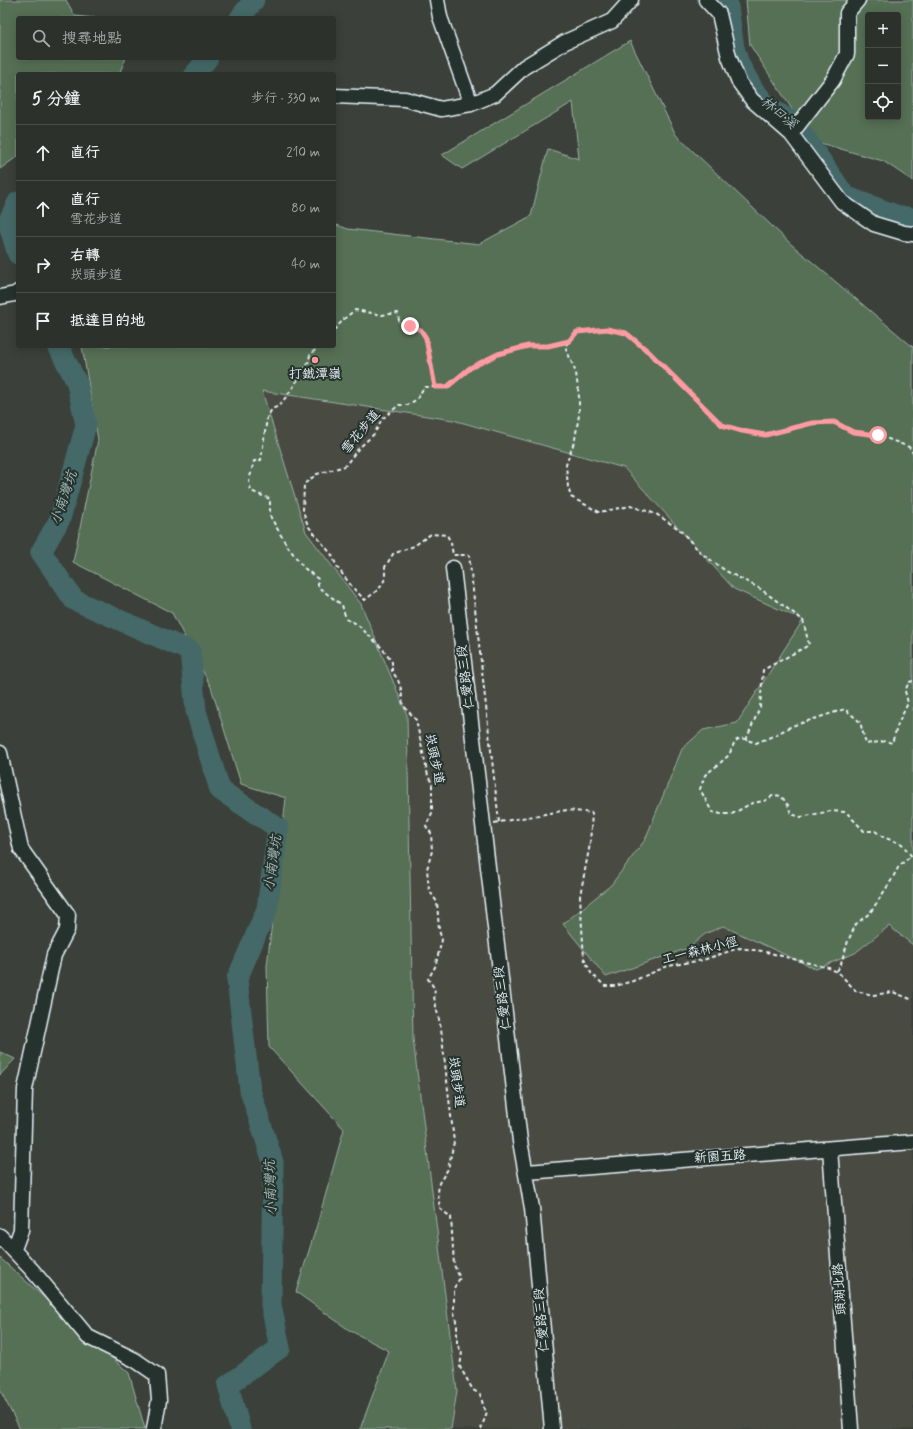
<!DOCTYPE html>
<html lang="zh-TW">
<meta charset="utf-8">
<style>
body{margin:0;font-family:Mynerve,"LXGW WenKai TC",sans-serif;background:#383d38;color:#f1f3f6}
.controls{position:absolute;right:12px;top:12px;display:grid;overflow:hidden;border-radius:4px;box-shadow:0 2px 10px #0003}
.controls button{width:36px;height:36px;display:grid;place-items:center;padding:0;border:0;border-bottom:1px solid #484c48;background:#2c312c;color:#f1f3f6;font:20px sans-serif}
.stop{position:absolute;width:12px;height:12px;margin:-9px;border:3px solid #ff9aa2;border-radius:50%;background:#fff}
.stop.end{background:#ff9aa2;border-color:#fff;box-shadow:0 1px 4px #0008}
.list{margin:0;padding:0;list-style:none}
h2{display:flex;justify-content:space-between;align-items:center;height:52px;margin:0;padding:0 16px;font-size:17px}
h2 small{font-size:13px;font-weight:400;color:#a6a9a9}
.list li{display:grid;grid-template-columns:26px 1fr auto;gap:12px;align-items:center;box-sizing:border-box;height:56px;padding:0 16px;border-top:1px solid #484c48}
.list b{display:block;font-size:15px;white-space:nowrap}
.list p{margin:0;font-size:13px;white-space:nowrap;color:#a6a9a9}
.list em{font-size:13px;font-style:normal;color:#a6a9a9}
.icon{flex:none;width:22px;height:22px;fill:none;stroke:currentColor;stroke-width:2;stroke-linecap:round;stroke-linejoin:round}
.map{position:relative;flex:none;width:913px;height:1429px;overflow:hidden}
.search{position:absolute;background:#2c312c;box-shadow:0 2px 10px #0003;left:16px;top:16px;width:320px;height:44px;display:flex;align-items:center;gap:10px;box-sizing:border-box;padding:0 14px;border-radius:4px;color:#a6a9a9;font-size:15px}
.panel{position:absolute;background:#2c312c;box-shadow:0 2px 10px #0003;left:16px;top:72px;width:320px;height:276px;border-radius:4px}
.map>svg:first-child{display:block}
</style>
<div class="map">
<svg width="913" height="1429" viewBox="0 0 913 1429">
<rect width="100%" height="100%" fill="#3b413a"/>
<filter id="ink" filterUnits="userSpaceOnUse"><feTurbulence type="fractalNoise" baseFrequency=".025" numOctaves="2"/><feDisplacementMap in="SourceGraphic" scale="8" xChannelSelector="R" yChannelSelector="G"/><feConvolveMatrix kernelMatrix="1 2 1 2 8 2 1 2 1" color-interpolation-filters="sRGB"/></filter>
<g filter="url(#ink)">
<!-- built -->
<path fill="#4a4b43" d="M262,391L453,420L624,468L734,589L803,620L737,724L703,730L682,749L645,840L611,885L563,924L688,948L705,934L723,926L816,969L855,953L889,926L913,945V1429H451L457,1391L413,1039L407,715L361,604L306,532Z"/>
<!-- green -->
<path fill="#546f55" stroke="#9eb0a6" fill-rule="evenodd" d="M0,0H66L75,16L95,18H18V58H126L119,74H18V156L0,169Z
M746,0H913V181L883,161L813,141L750,45ZM868,15H898V117H868Z
M630,41L676,135L792,245L913,347V945L889,926L855,953L816,969L723,926L705,934L688,948L606,977L563,924L611,885L645,840L682,749L703,730L737,723L803,620L734,589L624,468L453,420L262,391L306,532L361,604L407,715L413,1039L457,1391L451,1429H360L389,1351L349,1330L296,1292L317,1225L344,1129L269,1047L267,966L286,798L241,784L211,687L172,613L73,562L98,440L82,346H334V224L348,229L479,244L531,216L548,149L579,159L573,102L462,169L442,155Z
M0,1052L15,1059L0,1075Z
M0,1258L129,1373L145,1429H20L0,1390Z"/>
<g fill="none" stroke-linecap="round" stroke-linejoin="round">
<!-- river -->
<path stroke="#446968" stroke-width="21" d="M727,0L734,48L739,64L753,89L768,107L795,123L845,196L896,215L913,218
M240,18L254,0
M195,74L208,58
M18,202L8,222L18,254
M58,346L77,383L86,425L60,519L41,552L74,600L190,651L196,711L220,790L278,828L267,909L237,979L250,1090L273,1162L271,1305L280,1348L228,1385L240,1429"/>
<defs>
<path id="minor" d="M437,0L440,17L471,104
M706,0L719,14L729,57L739,82L752,100L791,134L842,202L874,224L904,233L913,234
M334,96L405,99L441,109L471,104L495,94L524,67L565,42L612,21L631,0
M791,134L833,80L847,54V13L858,0
M0,297L15,294L18,292
M453,568L520,1141L532,1208L552,1429
M0,753L21,849L68,915L67,930L54,955L25,1089L21,1230L14,1249
M830,1149L851,1429
M527,1172L913,1142
M0,1236L32,1270L88,1337L135,1360L157,1375L159,1400L154,1429"/>
</defs>
<!-- minor casing -->
<use href="#minor" stroke="#e8f1f8" stroke-width="17"/>
<!-- path -->
<path stroke="#e8f1f8" stroke-width="2" stroke-dasharray="4 3" stroke-linecap="butt" d="M334,330L345,318L355,310L382,315L398,313L399,321L421,330L426,338L435,387
M321,346L310,354L309,361L292,389L279,406L272,409L267,418L261,460L254,461L249,481L251,491L270,499V516L286,544L303,567L318,579V587L342,605L346,619L357,624L382,648L392,662V671L398,680L401,689L403,705L416,720L428,776L432,783V813L426,826L431,833L432,851L427,869L429,890L437,902L439,930L442,940L435,967L428,979L435,989L434,997L441,1029L454,1142L448,1169L439,1183L438,1193L440,1209L451,1217L454,1265L460,1278L454,1288V1312L457,1326V1345L462,1352L460,1367L473,1390L480,1394L484,1408L487,1412L481,1429
M913,681L909,682L905,691L908,703L898,724L892,743L886,741L866,744L860,722L845,709L792,726L773,736L756,743L741,738L735,741L729,755L719,764L705,775L700,789L712,812L721,814H732L752,803L764,801L774,795L781,796L788,805L791,814L801,817L831,811L846,812L864,831H875L883,837L902,844L913,858
M746,740L760,707L763,670L809,645L803,620L759,588L726,571L701,553L679,529L656,514L631,506L599,512L571,497L568,487L566,465L575,439L579,415V397L576,373L565,346L577,332L607,329L626,333L649,353L722,425L742,431L765,435L812,423L834,422L853,432L878,435L909,447L913,453
M499,822L469,555H453L451,543L447,535L431,534L414,546L393,554L385,567V579L379,589L365,600L353,588L337,567L332,555L308,526L303,511L304,484L317,474L345,466L358,449L374,434L382,419L399,405H408L417,399L424,387H447L470,368L498,354L528,346H548L568,342
M494,823L567,810L592,813L590,844L580,896L584,958L591,973L605,986H615L633,981L668,966L703,960L739,948L762,951L829,968L839,973L856,991L873,995L893,992L913,1000
M837,971L841,964L848,941L856,924L870,913L891,881L899,866L911,856"/>
<!-- minor -->
<use href="#minor" stroke="#26332d" stroke-width="14"/>
</g>
</g>
<g fill="none" stroke-linecap="round" stroke-linejoin="round" filter="url(#ink)">
<!-- route -->
<path stroke="#ff9aa2" stroke-width="5" d="M410,326L421,330L426,338L435,387H447L470,368L498,354L528,346H548L569,341L577,332L607,329L626,333L649,352L722,425L742,431L765,435L812,423L834,422L853,432L878,435"/>
</g>
<!-- markers -->
<circle fill="#ff9aa2" stroke="#26332d" stroke-width="1.5" cx="315" cy="360" r="4"/>
<g text-anchor="middle" dominant-baseline="central" stroke-width="4" stroke-linejoin="round" paint-order="stroke">
<!-- poi labels -->
<g font-size="13" fill="#e8f1f8" stroke="#26332d">
<text x="315" y="374">打鐵潭嶺</text>
</g>
<!-- street labels -->
<g font-size="13" fill="#e8f1f8" stroke="#26332d">
<text transform="translate(361 432) rotate(-50)">雪花步道</text>
<text transform="translate(466 677) rotate(-97)">仁愛路三段</text>
<text transform="translate(434 759) rotate(78)">崁頭步道</text>
<text transform="translate(700 951) rotate(-14)">工一森林小徑</text>
<text transform="translate(503 998) rotate(-97)">仁愛路三段</text>
<text transform="translate(456 1082) rotate(82)">崁頭步道</text>
<text transform="translate(720 1157) rotate(-4)">新園五路</text>
<text transform="translate(840 1289) rotate(-94)">頭湖北路</text>
<text transform="translate(542 1320) rotate(-95)">仁愛路三段</text>
</g>
<!-- water labels -->
<g font-size="14" font-style="italic" fill="#a6bbbe" stroke="#26332d">
<text transform="translate(779 113) rotate(40)">林口溪</text>
<text transform="translate(64 498) rotate(-71)">小南灣坑</text>
<text transform="translate(273 863) rotate(-82)">小南灣坑</text>
<text transform="translate(271 1188) rotate(-92)">小南灣坑</text>
</g>
</g>
</svg>
<div class="controls">
<button>+</button>
<button>−</button>
<button><svg class="icon" aria-label="locate" viewBox="0 0 24 24"><circle cx="12" cy="12" r="6"/><path d="M12 2v4M12 18v4M2 12h4M18 12h4"/></svg></button>
</div>
<div class="stop" style="left:878px;top:435px"></div>
<div class="stop end" style="left:410px;top:326px"></div>
<div class="search"><svg class="icon" aria-label="search" viewBox="0 0 24 24"><circle cx="10" cy="10" r="6"/><path d="M15 15l6 6"/></svg>搜尋地點</div>
<section class="panel">
<h2>5 分鐘<small>步行 · 330 m</small></h2>
<ul class="list">
<li><svg class="icon" aria-label="ahead" viewBox="0 0 24 24"><path d="M12 20V5M6 11l6-6 6 6"/></svg><div><b>直行</b></div><em>210 m</em></li>
<li><svg class="icon" aria-label="ahead" viewBox="0 0 24 24"><path d="M12 20V5M6 11l6-6 6 6"/></svg><div><b>直行</b><p>雪花步道</p></div><em>80 m</em></li>
<li><svg class="icon" aria-label="right" viewBox="0 0 24 24"><path d="M7 20v-9h11M14 6l5 5-5 5"/></svg><div><b>右轉</b><p>崁頭步道</p></div><em>40 m</em></li>
<li><svg class="icon" aria-label="arrive" viewBox="0 0 24 24"><path d="M6 21V4h12l-3 4 3 4H6"/></svg><div><b>抵達目的地</b></div></li>
</ul>
</section>
</div>
